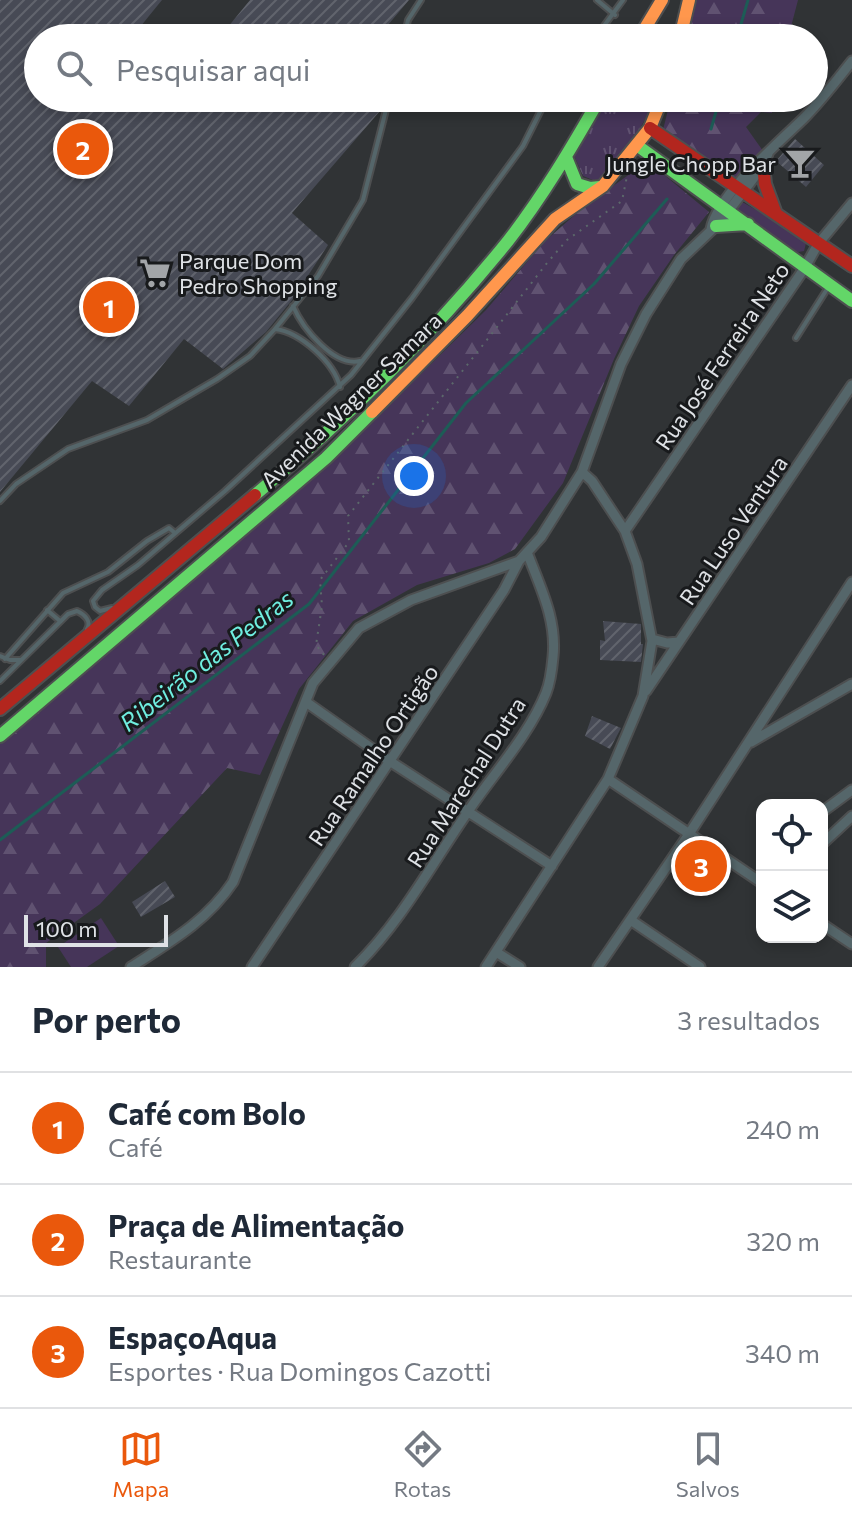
<!DOCTYPE html>
<html lang="pt">
<meta charset="utf-8">
<style>
body{margin:0;font-family:Commissioner,sans-serif;background:#f6f6f7;color:#1f2937}
.controls{position:absolute;right:24px;bottom:24px;display:grid;overflow:hidden;border-radius:16px;box-shadow:0 4px 12px #0003}
.controls button{width:72px;height:72px;display:grid;place-items:center;padding:0;border:0;border-bottom:2px solid #e0e1e3;background:#fff;color:#1f2937;font:40px sans-serif}
.scale{position:absolute;left:24px;bottom:20px;width:144px;box-sizing:border-box;padding-left:8px;border:4px solid #dfe2e6;border-top:0;font-size:22px;line-height:28px;white-space:nowrap;color:#dfe2e6;-webkit-text-stroke:6px #181a1c;paint-order:stroke}
.you{position:absolute;left:414px;top:476px;width:28px;height:28px;margin:-20px;border:6px solid #fff;border-radius:50%;background:#1a73e8;box-shadow:0 0 0 12px #1a73e833}
.badge{display:grid;place-items:center;width:52px;height:52px;border-radius:50%;background:#ea580c;color:#fff;font-size:26px;font-weight:700}
.pin{position:absolute;translate:-50% -50%;border:4px solid #fff;box-shadow:0 2px 8px #0006}
.list{margin:0;padding:0;list-style:none}
h2{display:flex;justify-content:space-between;align-items:center;height:104px;margin:0;padding:0 32px;font-size:34px}
h2 small{font-size:26px;font-weight:400;color:#747a83}
.list li{display:grid;grid-template-columns:52px 1fr auto;gap:24px;align-items:center;box-sizing:border-box;height:112px;padding:0 32px;border-top:2px solid #e0e1e3}
.list b{display:block;font-size:30px;white-space:nowrap}
.list p{margin:0;font-size:26px;white-space:nowrap;color:#747a83}
.list em{font-size:26px;font-style:normal;color:#747a83}
.icon{flex:none;width:44px;height:44px;fill:none;stroke:currentColor;stroke-width:2;stroke-linecap:round;stroke-linejoin:round}
.map{position:relative;flex:none;width:852px;height:967px;overflow:hidden}
.search{position:absolute;background:#fff;box-shadow:0 4px 12px #0003;left:24px;right:24px;top:24px;height:88px;display:flex;align-items:center;gap:20px;box-sizing:border-box;padding:0 28px;border-radius:44px;color:#747a83;font-size:30px}
.sheet{height:440px;background:#fff}
nav{display:flex;justify-content:space-around;align-items:center;box-sizing:border-box;height:112px;border-top:2px solid #e0e1e3;background:#fff;font-size:22px;color:#747a83}
nav a{display:grid;justify-items:center;gap:4px}
nav .on{color:#ea580c}
.map>svg:first-child{display:block}
</style>
<div class="map">
<svg width="852" height="967" viewBox="0 0 852 967">
<defs>
<pattern id="grass-tufts" width="24" height="20" patternUnits="userSpaceOnUse" patternTransform="scale(2)"><rect width="24" height="20" fill="#463559"/><path d="M3 7l-1-3M5 7V3M7 7l1-3M15 17l-1-3M17 17v-4M19 17l1-3" fill="none" stroke="#605271"/></pattern>
<pattern id="forest-firs" width="22" height="20" patternUnits="userSpaceOnUse" patternTransform="scale(2)"><rect width="22" height="20" fill="#463559"/><path d="M5 1l3.5 6h-7zM16 11l3.5 6h-7z" fill="#605271"/></pattern>
<pattern id="building-hatch" width="6" height="6" patternUnits="userSpaceOnUse" patternTransform="scale(2)"><rect width="6" height="6" fill="#474a55"/><path d="M-1 1l2-2M0 6l6-6M5 7l2-2" fill="none" stroke="#61646d"/></pattern>
</defs>
<rect width="100%" height="100%" fill="#303335"/>
<!-- grass -->
<path fill="url(#grass-tufts)" d="M605,98H657L631,144L605,178L593,180L583,176L573,153Z
M740,203H744L807,239L804,251L798,252L740,216L736,211Z"/>
<!-- forest -->
<path fill="url(#forest-firs)" d="M696,0H798L788,38H686Z
M671,98H772V113L761,112L746,127L763,151L738,179L663,130Z
M652,165L709,212L674,255L639,306L614,359L563,483L515,549L489,563L417,585L353,621L299,689L260,775L227,768L100,904L46,943V967H0V742L327,466L486,310L545,241L585,206L641,166Z"/>
<!-- pitch -->
<path fill="#463559" d="M101,918L119,946L87,967H71L58,947Z"/>
<g fill="none" stroke-linecap="round" stroke-linejoin="round">
<!-- stream -->
<path stroke="#1d5c56" stroke-width="3" d="M737,38L748,0
M711,129L720,98
M0,840L309,604L466,403L594,284L667,199"/>
</g>
<!-- building -->
<path fill="url(#building-hatch)" d="M0,0H162L131,38H38V98H144L160,111L170,98H365L380,111L292,213L328,245L292,300L266,332L223,369L184,339L129,406L92,381L0,492Z
M250,0H409L377,38H219Z
M795,139L824,165L806,187L776,161Z
M603,621L641,624V644H643L641,662L600,660V640L605,641Z
M592,716L621,728L610,749L585,736Z
M693,848L721,865L707,887L680,868Z
M165,881L175,897L141,917L132,902Z"/>
<g fill="none" stroke-linecap="round" stroke-linejoin="round">
<defs>
<path id="lane" d="M597,0L615,15
M404,38L408,20L421,0
M595,38L623,0
M293,306C303,329 334,367 360,361
M275,329L318,276L363,200L389,98
M796,338L829,286
M0,501L16,484L68,449L147,420L217,379L250,356L275,329C300,332 334,362 340,387
M112,608L100,611L95,607L93,601L102,590L138,565L225,491L351,375L412,298L523,146L547,98
M47,610L60,621
M0,656L10,660H21
M5,659L63,593L108,572L147,541L169,528L175,533
M0,681L68,614L77,611C84,614 92,621 87,629"/>
<path id="street" d="M711,229C717,196 778,143 803,119C821,101 836,81 852,61
M625,531L804,269L818,244L852,203
M652,639L667,643L679,642
M646,691L852,385
M306,702L391,762L552,866
M751,742L852,684
M608,779L762,883
M822,812L852,790
M822,844L852,816
M632,921L700,967
M822,924L852,944
M496,952L520,967
M131,967C170,942 207,921 233,882L313,683L359,628L411,600L519,561L541,537L582,472L621,364L646,314L681,259L720,222L759,171L768,154
M252,967L504,590L519,561
M355,967C402,921 432,863 469,810C494,773 529,735 546,693C550,683 552,668 553,657C557,619 540,587 527,552
M486,967L608,779L643,696L652,641L637,564L625,531L592,481L582,472
M598,967L689,834L852,582"/>
<path id="fast" d="M638,146L852,301
M566,157L577,184L590,188L600,187
M716,226L748,224
M255,495C347,418 433,334 508,241C543,196 572,147 600,98
M0,736L326,458L372,412"/>
<path id="slow" d="M639,38L662,0
M680,38L689,0
M372,412L467,316L555,219L603,186L650,128L662,98"/>
<path id="jam" d="M650,128L852,266
M763,165L765,184L776,214
M0,709L255,495"/>
</defs>
<!-- lane casing -->
<use href="#lane" stroke="#4d4f50" stroke-width="8"/>
<!-- street casing -->
<use href="#street" stroke="#4d4f50" stroke-width="13"/>
<!-- fast casing -->
<use href="#fast" stroke="#4d4f50" stroke-width="16"/>
<!-- slow casing -->
<use href="#slow" stroke="#4d4f50" stroke-width="16"/>
<!-- jam casing -->
<use href="#jam" stroke="#4d4f50" stroke-width="16"/>
<!-- path -->
<path stroke="#5c686b" stroke-width="2" stroke-dasharray="2 6" stroke-linecap="butt" d="M324,655L316,645L322,606L320,580L349,542L348,516C414,432 481,348 547,263L567,240L622,201L627,176"/>
<!-- lane -->
<use href="#lane" stroke="#55666a" stroke-width="4"/>
<!-- street -->
<use href="#street" stroke="#55666a" stroke-width="9"/>
<!-- fast -->
<use href="#fast" stroke="#63d668" stroke-width="12"/>
<!-- slow -->
<use href="#slow" stroke="#ff974d" stroke-width="12"/>
<!-- jam -->
<use href="#jam" stroke="#b3261e" stroke-width="12"/>
</g>
<!-- icons -->
<defs>
<symbol id="bar-bare" viewBox="-9 -9 18 18"><path d="M-6-5H6L.8 .8V4.5H3.5V6h-7V4.5H-.8V.8Z" fill="#a2a5a8" stroke="#181a1c" stroke-width="2.5" paint-order="stroke"/></symbol>
<symbol id="supermarket-bare" viewBox="-9 -9 18 18"><path d="M-6-5.5h2.5l.6 2H6L4.5 2H-2.5L-4.4-4H-6ZM-1.5 3.2a1.3 1.3 0 1 0 .1 0ZM3 3.2a1.3 1.3 0 1 0 .1 0Z" fill="#a2a5a8" stroke="#181a1c" stroke-width="2.5" paint-order="stroke"/></symbol>
</defs>
<g fill-rule="evenodd">
<use href="#bar-bare" x="778" y="141" width="44" height="44"/>
<use href="#supermarket-bare" x="133" y="251" width="44" height="44"/>
</g>
<g text-anchor="middle" dominant-baseline="central" stroke-width="6" stroke-linejoin="round" paint-order="stroke">
<!-- poi labels -->
<g font-size="22" fill="#dfe2e6" stroke="#181a1c" text-anchor="end">
<text x="776" y="163">Jungle Chopp Bar</text>
<text x="179" y="260" text-anchor="start">Parque Dom<tspan x="179" dy="25">Pedro Shopping</tspan></text>
</g>
<!-- street labels -->
<g font-size="22" fill="#dfe2e6" stroke="#181a1c">
<text transform="translate(722 356) rotate(-56)">Rua José Ferreira Neto</text>
<text transform="translate(351 400) rotate(-44)">Avenida Wagner Samara</text>
<text transform="translate(733 530) rotate(-56)">Rua Luso Ventura</text>
<text transform="translate(373 755) rotate(-56)">Rua Ramalho Ortigão</text>
<text transform="translate(466 782) rotate(-57)">Rua Marechal Dutra</text>
</g>
<!-- water labels -->
<g font-size="24" font-style="italic" fill="#6feee0" stroke="#181a1c">
<text transform="translate(206 660) rotate(-38)">Ribeirão das Pedras</text>
</g>
</g>
</svg>
<div class="controls">
<button><svg class="icon" aria-label="locate" viewBox="0 0 24 24"><circle cx="12" cy="12" r="6"/><path d="M12 2v4M12 18v4M2 12h4M18 12h4"/></svg></button>
<button><svg class="icon" aria-label="layers" viewBox="0 0 24 24"><path d="M12 4l9 5-9 5-9-5zM3 14l9 5 9-5"/></svg></button>
</div>
<div class="scale">100 m</div>
<div class="you"></div>
<div class="pin badge" style="left:109px;top:307px">1</div>
<div class="pin badge" style="left:83px;top:149px">2</div>
<div class="pin badge" style="left:701px;top:866px">3</div>
<div class="search"><svg class="icon" aria-label="search" viewBox="0 0 24 24"><circle cx="10" cy="10" r="6"/><path d="M15 15l6 6"/></svg>Pesquisar aqui</div>
</div>
<section class="sheet">
<h2>Por perto<small>3 resultados</small></h2>
<ul class="list">
<li><span class="badge">1</span><div><b>Café com Bolo</b><p>Café</p></div><em>240 m</em></li>
<li><span class="badge">2</span><div><b>Praça de Alimentação</b><p>Restaurante</p></div><em>320 m</em></li>
<li><span class="badge">3</span><div><b>EspaçoAqua</b><p>Esportes · Rua Domingos Cazotti</p></div><em>340 m</em></li>
</ul>
</section>
<nav>
<a class="on"><svg class="icon" aria-label="map" viewBox="0 0 24 24"><path d="M3 6l6-2 6 2 6-2v14l-6 2-6-2-6 2zM9 4v14M15 6v14"/></svg>Mapa</a>
<a><svg class="icon" aria-label="directions" viewBox="0 0 24 24"><path d="M12 3l9 9-9 9-9-9zM9 14v-3h6M13 9l2 2-2 2"/></svg>Rotas</a>
<a><svg class="icon" aria-label="saved" viewBox="0 0 24 24"><path d="M7 4h10v16l-5-4-5 4z"/></svg>Salvos</a>
</nav>
